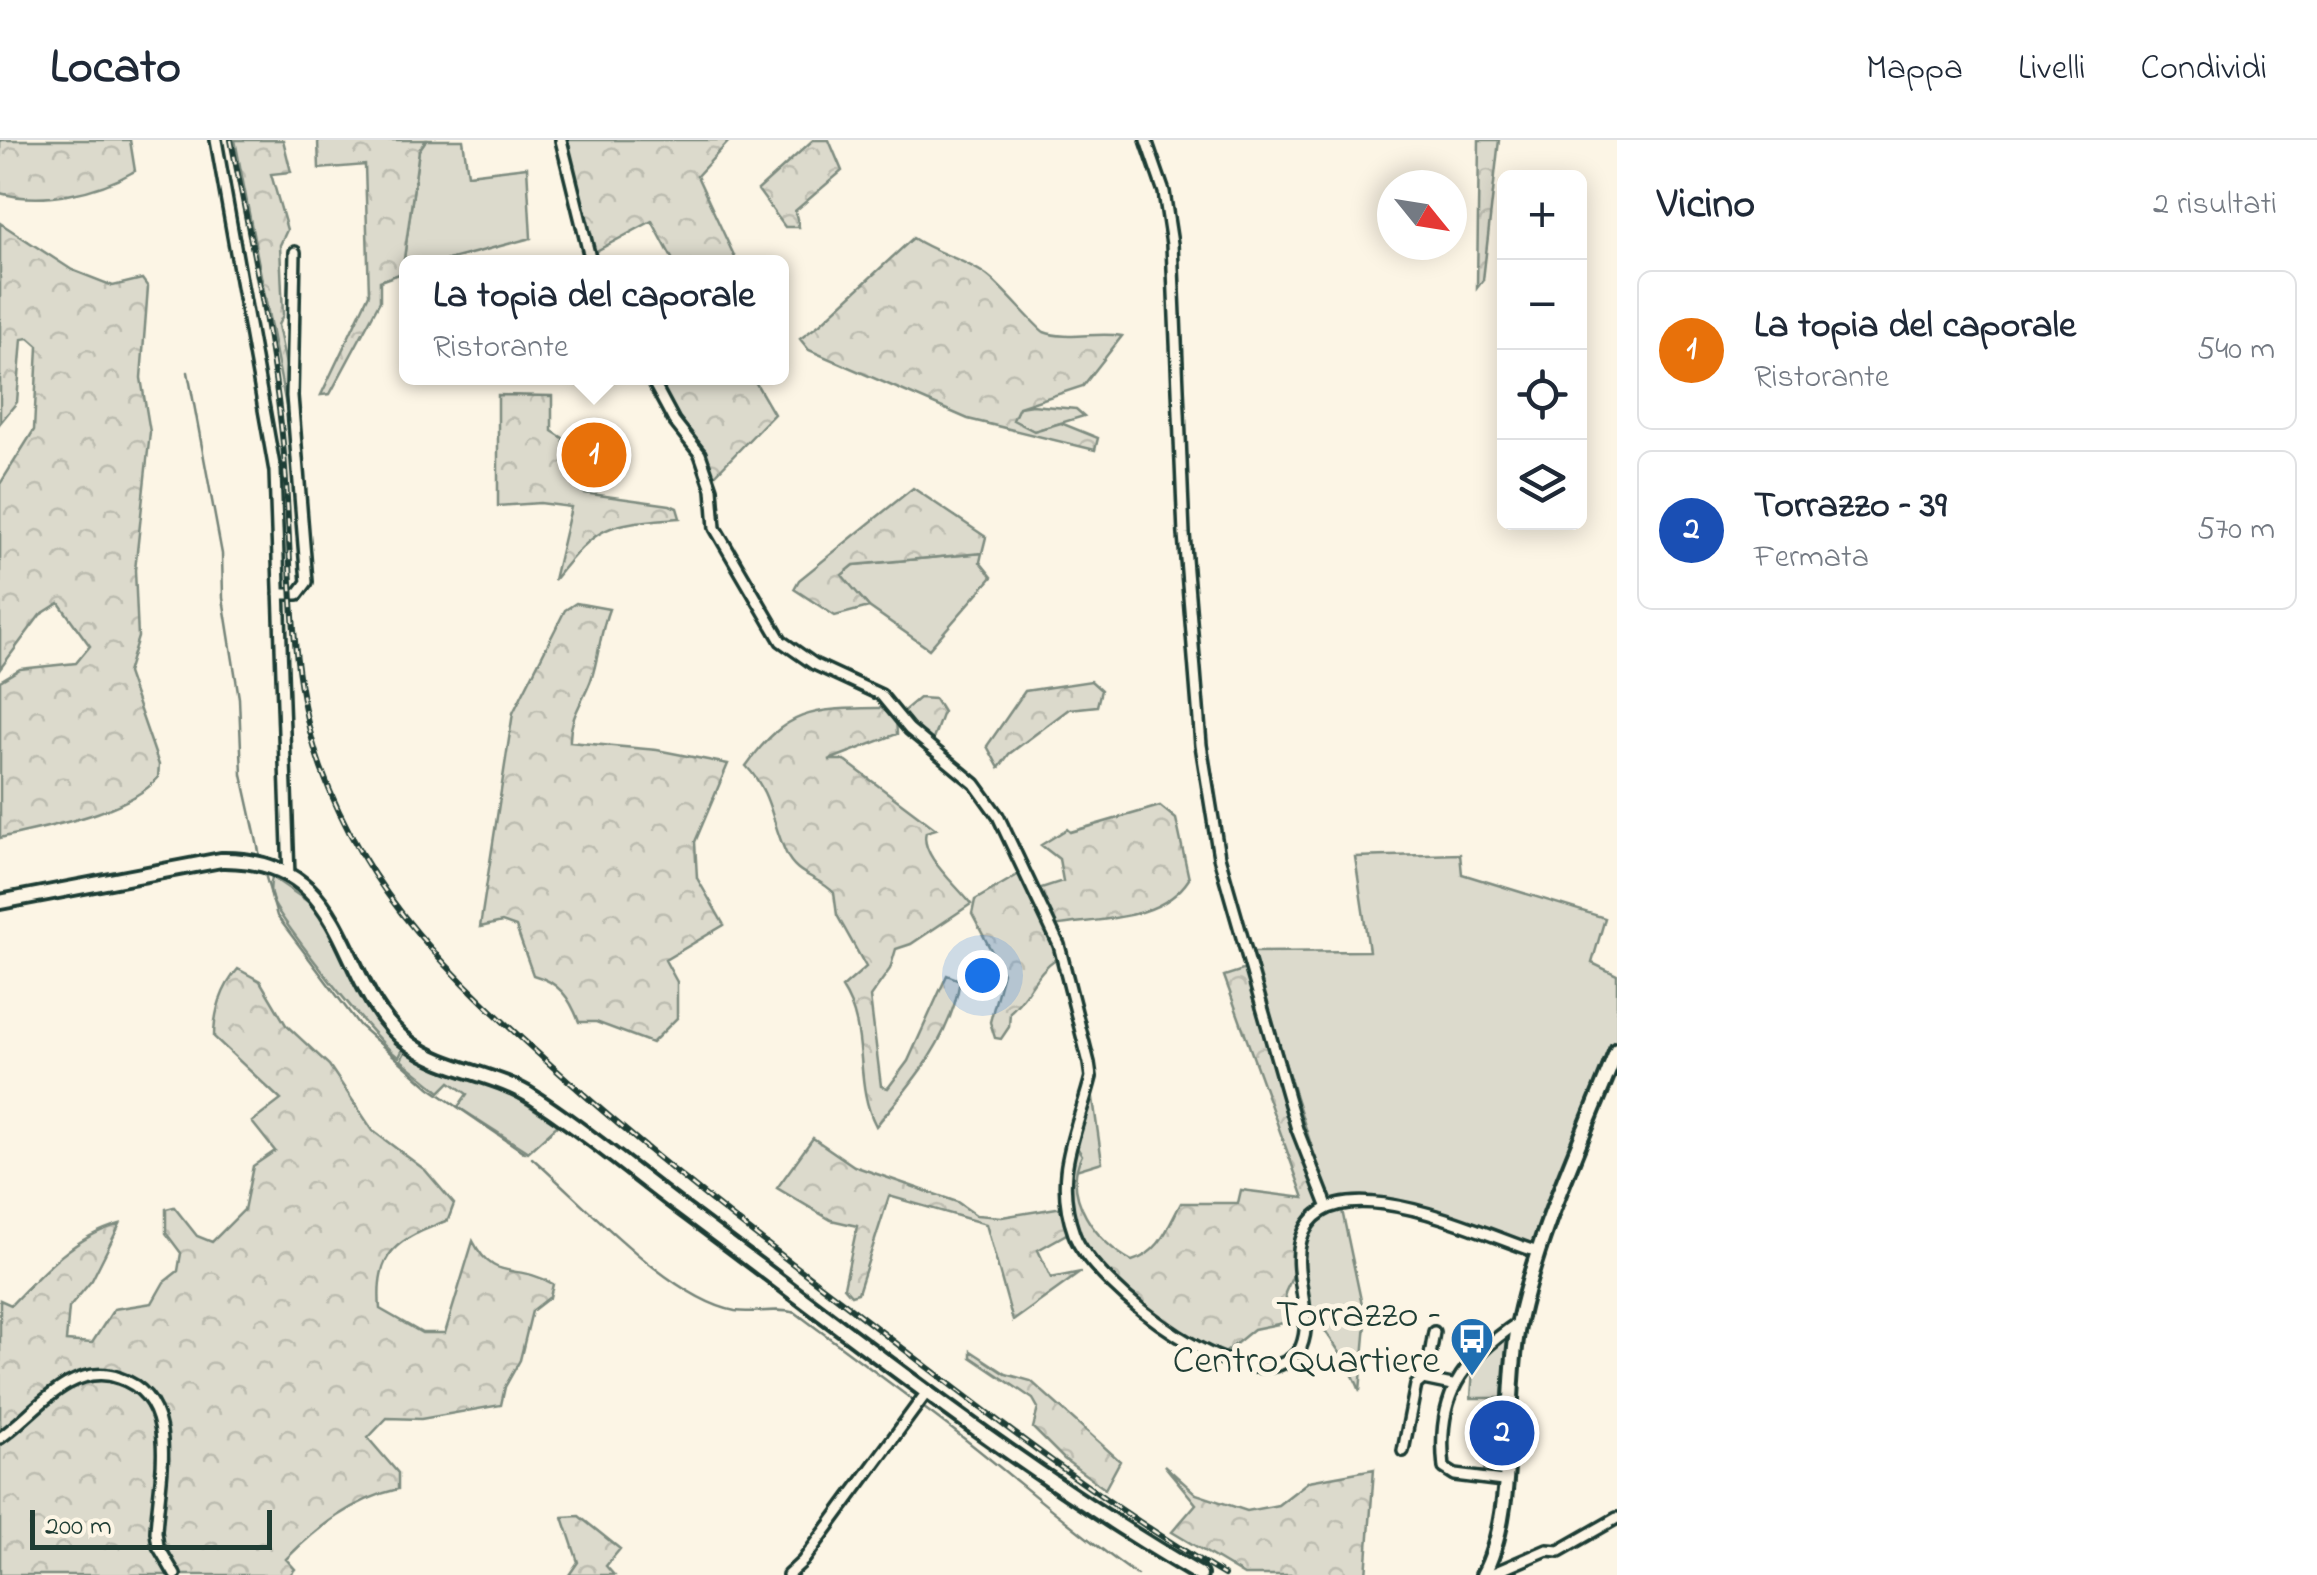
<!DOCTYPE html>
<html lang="it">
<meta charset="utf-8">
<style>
body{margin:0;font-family:"Indie Flower",sans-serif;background:#f6f6f7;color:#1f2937}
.controls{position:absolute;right:30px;top:30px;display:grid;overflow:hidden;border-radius:15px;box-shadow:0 5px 25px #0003}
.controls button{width:90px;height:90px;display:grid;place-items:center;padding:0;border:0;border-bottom:2px solid #e0e1e3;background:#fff;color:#1f2937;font:50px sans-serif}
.compass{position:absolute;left:1377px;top:30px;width:90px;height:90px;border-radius:50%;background:#fff;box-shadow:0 5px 25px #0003;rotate:120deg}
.scale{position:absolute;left:30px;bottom:25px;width:242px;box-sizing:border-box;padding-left:10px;border:5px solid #1f3d34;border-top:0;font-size:28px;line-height:35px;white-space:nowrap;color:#1f3d34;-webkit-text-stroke:8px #fcf5e5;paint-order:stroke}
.you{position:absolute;left:982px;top:835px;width:35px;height:35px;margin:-25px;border:8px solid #fff;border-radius:50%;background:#1a73e8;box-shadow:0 0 0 15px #1a73e833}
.badge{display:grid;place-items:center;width:65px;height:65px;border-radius:50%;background:#1f6fb2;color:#fff;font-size:32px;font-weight:700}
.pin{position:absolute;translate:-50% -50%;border:5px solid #fff;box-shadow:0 2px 10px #0006}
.popup{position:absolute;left:399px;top:115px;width:390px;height:130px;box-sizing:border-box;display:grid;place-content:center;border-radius:15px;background:#fff;filter:drop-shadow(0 2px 8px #0005);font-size:32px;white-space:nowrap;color:#747a83}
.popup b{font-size:38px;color:#1f2937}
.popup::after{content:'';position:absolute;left:50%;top:100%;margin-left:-20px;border:20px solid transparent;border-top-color:#fff}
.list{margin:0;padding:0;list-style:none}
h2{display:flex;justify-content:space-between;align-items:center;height:130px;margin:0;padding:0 40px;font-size:42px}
h2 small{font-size:32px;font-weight:400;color:#747a83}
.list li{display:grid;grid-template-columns:65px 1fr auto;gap:30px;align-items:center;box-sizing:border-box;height:160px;margin:0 20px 20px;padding:0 20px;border:2px solid #e0e1e3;border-radius:15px}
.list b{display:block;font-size:38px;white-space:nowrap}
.list p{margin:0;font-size:32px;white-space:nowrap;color:#747a83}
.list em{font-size:32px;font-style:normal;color:#747a83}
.icon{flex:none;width:55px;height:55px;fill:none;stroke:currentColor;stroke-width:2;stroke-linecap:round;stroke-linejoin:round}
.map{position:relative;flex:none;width:1617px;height:1435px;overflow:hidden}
header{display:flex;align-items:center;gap:60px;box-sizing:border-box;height:140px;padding:0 50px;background:#fff;border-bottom:2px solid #e0e1e3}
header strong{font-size:48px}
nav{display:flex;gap:55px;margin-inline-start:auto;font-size:35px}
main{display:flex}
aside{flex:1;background:#fff}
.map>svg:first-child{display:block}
</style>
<header>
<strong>Locato</strong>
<nav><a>Mappa</a><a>Livelli</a><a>Condividi</a></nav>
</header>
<main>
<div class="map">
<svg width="1617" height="1435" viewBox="0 0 1617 1435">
<defs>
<pattern id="forest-crowns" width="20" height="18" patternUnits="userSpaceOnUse" patternTransform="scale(2.5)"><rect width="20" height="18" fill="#dcdacc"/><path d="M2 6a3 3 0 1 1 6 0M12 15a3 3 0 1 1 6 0" fill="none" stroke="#bcbcb0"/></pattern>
</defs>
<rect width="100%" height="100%" fill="#fcf5e5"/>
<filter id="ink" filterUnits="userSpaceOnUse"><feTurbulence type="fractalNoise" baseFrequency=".01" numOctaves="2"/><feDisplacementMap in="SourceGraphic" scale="20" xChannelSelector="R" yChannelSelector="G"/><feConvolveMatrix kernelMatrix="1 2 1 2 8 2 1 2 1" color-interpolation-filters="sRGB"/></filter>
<g filter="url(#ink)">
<!-- green -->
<path fill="#dcdacc" stroke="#7e8c80" stroke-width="2.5" d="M426,0H463L468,34L527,27L531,98L440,122H406V132L402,133L419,10Z
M1032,265L1076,269L1084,276L1034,291L1012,280L1019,267Z
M982,413L980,422L992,437L929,509L869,467L841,435L854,425Z
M1460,714L1462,734L1605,778L1592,823L1617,835V899L1533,1106L1442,1071L1400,1064L1330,1065L1250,812L1369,811L1355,717Z
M272,737L317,768L404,907L399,917C383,911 280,781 272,760C269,752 270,745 272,737Z
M407,908L502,948L558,985L528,1012L458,967L467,954L450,942L440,952L401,920Z
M1092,951L1102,1022L1076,1030L1078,1022L1071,1009Z
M1342,1070L1366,1184L1360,1251C1348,1220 1328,1197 1311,1169C1293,1138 1302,1076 1342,1070Z
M1502,1200L1507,1201L1502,1258H1471L1473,1228Z
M1494,1265L1502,1266L1498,1330L1492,1335L1484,1333L1486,1313L1481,1312L1484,1292L1491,1291Z"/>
<!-- forest -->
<path fill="url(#forest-crowns)" stroke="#7e8c80" stroke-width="2.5" d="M0,0H130L135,31C97,53 42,65 0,53Z
M235,0H283L291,32L271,34L287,90L280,105L283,175L278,185L287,230V271Z
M318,0H426L419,10L402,133L380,141V161L330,254L321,255L369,154L365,25L319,29Z
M561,0H730L697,36L737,122H674L652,81L589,115Z
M813,0H829L842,31L795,71L799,87H785L758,50Z
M1479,0H1499L1483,140L1477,148Z
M0,83L72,130L113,146L142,139L148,147L141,238L150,292L135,430L138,497L127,533L159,625L158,638C126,674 45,687 0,698V541L20,529L76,523L90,506L59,463L40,475L0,529V344L34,290L38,206L29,198L22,199L17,262L0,283Z
M913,98C937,114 967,120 989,137C1001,146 1038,189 1044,192C1067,201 1098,191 1122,196L1083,246L1019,267L1013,280L1034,291L1061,283L1098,298L1095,310L968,279L809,210L800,199L820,184Z
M668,238H753L774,274L711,339L658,245Z
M498,255L552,256V291L563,298L574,345L584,353L670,365L677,368L680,378C608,384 600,382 554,440L571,367L540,363L498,366Z
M913,348L986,397L982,413L854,425L842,435L869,467L835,476L794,449L799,440Z
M576,463L609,469C600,492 599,517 591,540C583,562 569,578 570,602L657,610L728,624L695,702L697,738L724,785L665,820L677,842V878L652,903L596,882H579C570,858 559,842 533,835L516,787L502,782L480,787L513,573L565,470Z
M1091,541L1101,550L1097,566L1069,569L1009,614L999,628L987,606L1025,551Z
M919,558L935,559L943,572L931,605L900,574Z
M881,568L896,578L897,594L829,620H844L936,689L926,692C919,715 957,745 971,764L911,804L896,809L890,829L870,857L881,946L888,948L908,921L947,835L960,840C951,898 913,942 876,986C853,943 870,890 842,848L866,827L837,775L834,753C818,736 796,736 786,713C771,681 772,653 746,626C787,568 814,569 881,568Z
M1160,666L1176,679L1189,739C1161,782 1100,778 1053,786L1038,749L1063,741L1059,719L1041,705L1067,689L1070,692Z
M1021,733L1058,807L1057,818C1035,832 1030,855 1010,872L1009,887L1001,899L995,898L990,882L1003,833L972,774L975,760Z
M238,829L260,841L286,885L329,925L373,991L425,1030L454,1064L448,1080C399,1100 375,1109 380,1169L422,1193H445L473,1101C495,1144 516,1122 553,1144L550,1157L532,1171L520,1220L505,1247L501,1265L421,1279L387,1278L368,1298L398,1333V1349C352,1360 318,1387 286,1419L295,1429L290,1435H0V1160L11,1165C42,1132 75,1096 120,1084L92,1140L69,1168L66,1201L92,1203L114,1169L152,1163L164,1142L178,1131L181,1113L166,1093V1069L174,1067L197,1096L212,1102L244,1070L253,1026L275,1011L252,982L281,960L214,897C214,872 222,847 238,829Z
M1246,829L1296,994L1325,1066L1310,1076L1301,1089L1295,1131L1285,1153L1289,1176L1283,1183L1254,1189L1220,1217C1169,1187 1093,1145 1073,1086C1065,1062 1069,1032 1071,1009H1078L1082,1015C1061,1056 1097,1103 1132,1121C1160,1113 1168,1087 1181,1063H1238L1241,1050L1304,1058L1224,836Z
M813,998L854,1026L957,1062L976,1075L1002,1077L1063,1067L1068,1093L1038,1110L1051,1138L1081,1132L1013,1181L986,1084L889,1056L858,1153L851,1155L844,1147L857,1086L831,1080L777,1048Z
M971,1211L1006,1234L1031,1241L1120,1321L1105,1349L1064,1319L1033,1288L1038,1268L1033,1259L971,1217Z
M1164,1325L1196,1354L1247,1371L1278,1365L1309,1341L1374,1329L1366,1435H1244L1172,1392L1196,1364Z
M579,1376L620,1409L606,1426L614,1435H569L578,1422L563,1377Z"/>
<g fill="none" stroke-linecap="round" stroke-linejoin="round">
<!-- stream -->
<path stroke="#758479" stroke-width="2.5" d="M188,232L222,414L223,458L239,558L242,635L260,716
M265,734L277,776L359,885L430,948L525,1013
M532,1018C582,1061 670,1159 735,1171C755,1174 775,1167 796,1173L914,1261
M924,1268C997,1321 1062,1383 1137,1435"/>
<defs>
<path id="street" d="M216,0L275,331L289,737
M561,0L591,122
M1146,0L1164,52L1172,104L1184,394L1201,605L1219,717L1297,989L1328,1068
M651,238L674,281L700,314L712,349L715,388L781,501L814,524L881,555L909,589L975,644L998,676L1059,805L1089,923L1091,937C1077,993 1052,1033 1074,1094C1091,1143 1257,1278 1301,1207C1315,1173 1291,1135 1301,1100C1325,1015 1489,1098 1538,1112
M279,454H298L307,442L292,256L295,112
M1426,1239L1434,1192
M0,1298C23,1282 42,1258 67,1244C84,1235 101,1231 119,1238C183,1259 158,1342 156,1392L158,1406L175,1435
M1403,1311L1416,1245L1423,1239L1452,1245
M1503,1341L1455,1335L1444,1328C1436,1256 1461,1221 1519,1182
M788,1435L803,1421L927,1252
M1489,1435L1547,1410L1559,1411L1617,1378"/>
<path id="secondary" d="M0,762L221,720C356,718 333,847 410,904C446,931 496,933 534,958C585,991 632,1031 680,1067C851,1194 1016,1328 1200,1435
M1483,1435C1517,1374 1504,1256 1519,1181C1539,1088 1583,998 1617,910"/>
</defs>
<!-- street casing -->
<use href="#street" stroke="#1f3d34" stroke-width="16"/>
<!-- secondary casing -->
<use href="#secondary" stroke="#1f3d34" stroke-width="20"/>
<!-- street -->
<use href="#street" stroke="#fcf5e5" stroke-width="9"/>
<!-- secondary -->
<use href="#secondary" stroke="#fcf5e5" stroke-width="12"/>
<defs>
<path id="rail" d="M231,0C251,101 273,202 283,304C294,413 284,523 321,628C368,758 454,838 553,927C646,1011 744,1087 844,1163C968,1258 1089,1355 1224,1435"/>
</defs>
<!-- rail casing -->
<use href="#rail" stroke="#1f3d34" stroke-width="6"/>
<!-- rail -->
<use href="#rail" stroke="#fcf5e5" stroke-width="2.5" stroke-dasharray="8" stroke-linecap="butt"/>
</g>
</g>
<!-- icons -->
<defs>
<symbol id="bus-pin" viewBox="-11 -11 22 30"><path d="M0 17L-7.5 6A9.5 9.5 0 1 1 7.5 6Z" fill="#1f6fb2" stroke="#fcf5e5"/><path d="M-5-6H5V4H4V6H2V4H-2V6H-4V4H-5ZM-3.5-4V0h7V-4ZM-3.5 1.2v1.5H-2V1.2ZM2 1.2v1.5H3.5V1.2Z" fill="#fff"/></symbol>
</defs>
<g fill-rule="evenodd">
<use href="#bus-pin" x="1447" y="1174" width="50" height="68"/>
</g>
<g text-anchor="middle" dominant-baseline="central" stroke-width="10" stroke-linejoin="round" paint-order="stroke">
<!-- poi labels -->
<g font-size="40" fill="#1f3d34" stroke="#fcf5e5" text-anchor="end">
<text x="1440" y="1176">Torrazzo –<tspan x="1440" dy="46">Centro Quartiere</tspan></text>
</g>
</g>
</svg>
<div class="controls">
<button>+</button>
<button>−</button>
<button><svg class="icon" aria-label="locate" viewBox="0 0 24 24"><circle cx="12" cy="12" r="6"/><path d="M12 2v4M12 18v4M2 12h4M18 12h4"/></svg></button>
<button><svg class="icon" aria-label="layers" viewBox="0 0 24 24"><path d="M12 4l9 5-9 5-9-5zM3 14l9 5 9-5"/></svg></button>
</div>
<svg class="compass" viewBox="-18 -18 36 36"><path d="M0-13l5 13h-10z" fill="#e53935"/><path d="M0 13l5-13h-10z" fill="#747a83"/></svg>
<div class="scale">200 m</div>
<div class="you"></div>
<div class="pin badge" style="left:594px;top:315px;background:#e8710a">1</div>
<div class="popup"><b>La topia del caporale</b>Ristorante</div>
<div class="pin badge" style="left:1502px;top:1293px;background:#1a4fb4">2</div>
</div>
<aside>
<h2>Vicino<small>2 risultati</small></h2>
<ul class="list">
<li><span class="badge" style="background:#e8710a">1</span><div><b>La topia del caporale</b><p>Ristorante</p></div><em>540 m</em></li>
<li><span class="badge" style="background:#1a4fb4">2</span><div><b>Torrazzo – 39</b><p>Fermata</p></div><em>570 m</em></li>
</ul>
</aside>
</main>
